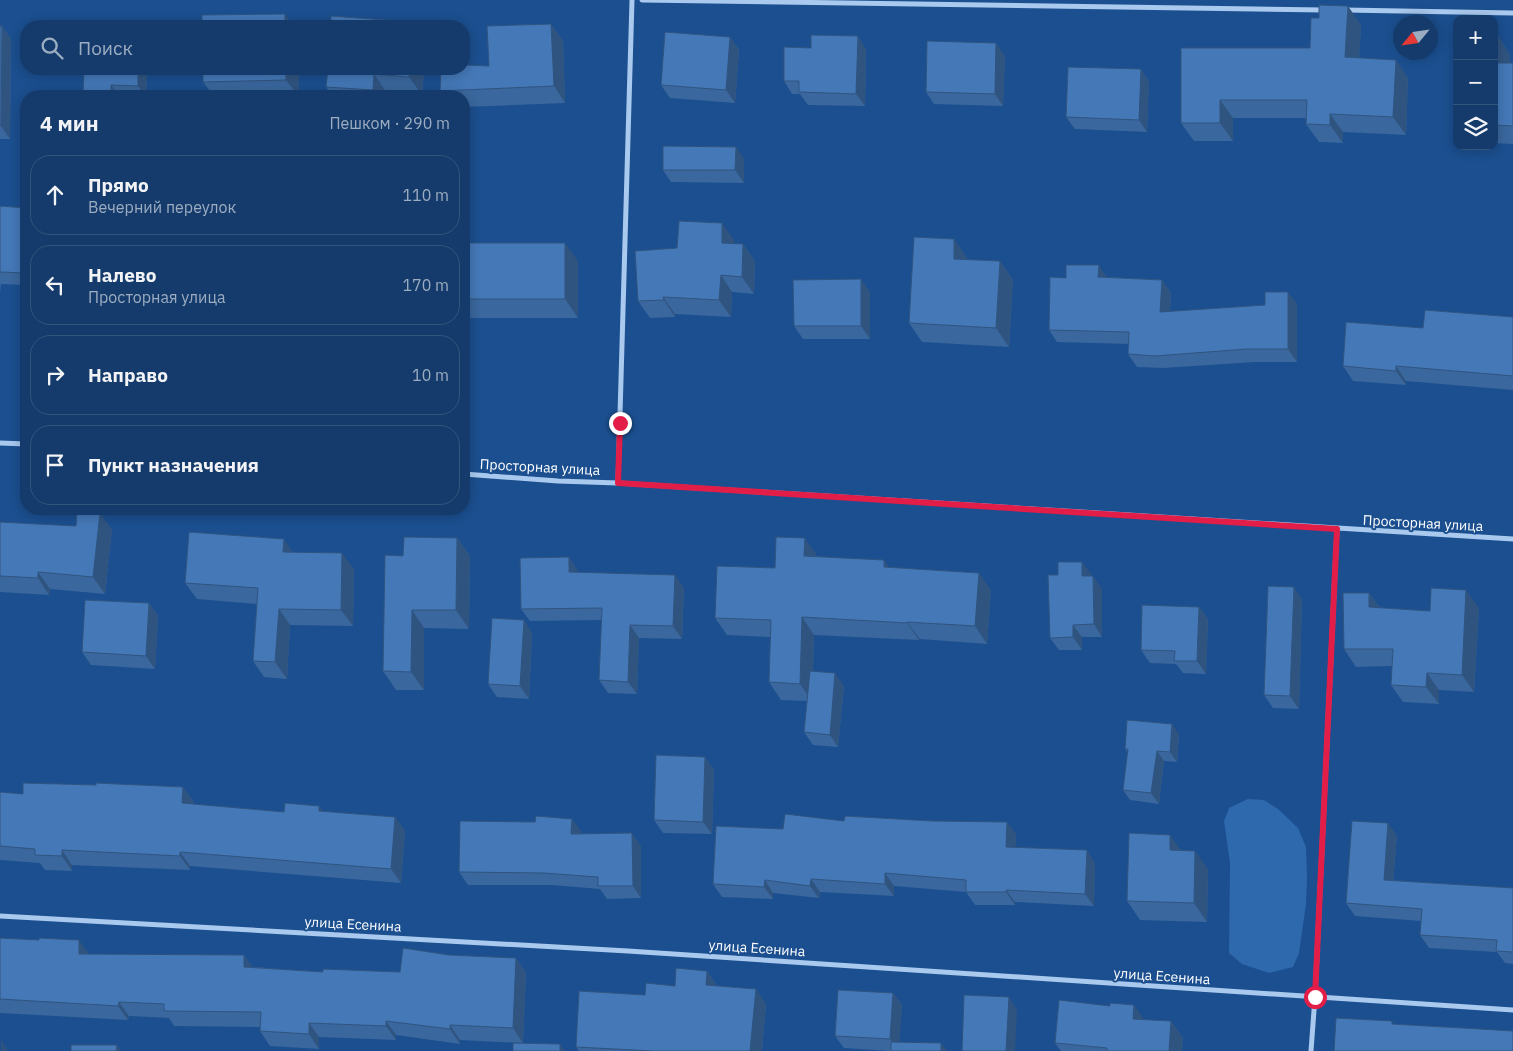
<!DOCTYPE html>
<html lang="ru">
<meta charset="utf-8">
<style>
body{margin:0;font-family:"IBM Plex Sans",sans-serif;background:#1d4271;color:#f1f3f6}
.controls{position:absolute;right:15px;top:15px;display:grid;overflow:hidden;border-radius:10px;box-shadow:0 2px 12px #0003}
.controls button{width:45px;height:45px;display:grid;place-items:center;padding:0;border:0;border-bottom:1px solid #33557e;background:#143b6b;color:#f1f3f6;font:25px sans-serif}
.compass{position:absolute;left:1393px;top:15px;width:45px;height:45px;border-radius:50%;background:#143b6b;box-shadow:0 2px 12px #0003;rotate:241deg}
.stop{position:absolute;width:15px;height:15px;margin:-11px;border:4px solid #e11d48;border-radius:50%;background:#fff}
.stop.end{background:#e11d48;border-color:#fff;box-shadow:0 1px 5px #0008}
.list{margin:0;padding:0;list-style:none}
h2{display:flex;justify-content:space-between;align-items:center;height:65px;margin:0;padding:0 20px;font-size:21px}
h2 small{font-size:16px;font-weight:400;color:#9dadc1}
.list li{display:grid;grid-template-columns:32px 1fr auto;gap:15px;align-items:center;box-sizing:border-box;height:80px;margin:0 10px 10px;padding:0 10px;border:1px solid #33557e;border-radius:20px}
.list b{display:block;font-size:19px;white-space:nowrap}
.list p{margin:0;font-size:16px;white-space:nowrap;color:#9dadc1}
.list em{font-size:16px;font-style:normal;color:#9dadc1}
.icon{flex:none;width:28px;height:28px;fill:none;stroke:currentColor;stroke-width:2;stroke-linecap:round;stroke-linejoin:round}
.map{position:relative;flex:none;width:1513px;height:1051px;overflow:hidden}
.search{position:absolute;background:#143b6b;box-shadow:0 2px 12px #0003;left:20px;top:20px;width:450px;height:55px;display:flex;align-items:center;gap:12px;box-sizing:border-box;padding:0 18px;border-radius:20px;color:#9dadc1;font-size:19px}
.panel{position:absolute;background:#143b6b;box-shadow:0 2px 12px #0003;left:20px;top:90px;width:450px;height:425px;border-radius:20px}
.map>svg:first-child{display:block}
</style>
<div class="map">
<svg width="1513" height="1051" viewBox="0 0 1513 1051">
<rect width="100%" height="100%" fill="#1b4f8f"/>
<!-- green -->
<path fill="#2e69ad" d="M1248,799L1264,800L1278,809L1298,828L1306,847L1307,879L1306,904L1299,953L1293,967L1269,973L1242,964L1229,953L1230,863L1224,821L1229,808Z"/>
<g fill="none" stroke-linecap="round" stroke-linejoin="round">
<!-- minor -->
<path stroke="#a9c9ee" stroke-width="5" d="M642,0L1324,10
M1345,10L1513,13
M0,443L26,444
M464,474L558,481L618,483L1513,539
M618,483L632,0
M0,916L628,951L1513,1010
M1311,1051L1315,997L1337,529"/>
</g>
<!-- wall -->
<path fill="#3a679d" d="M551,24L563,41L565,103L464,107V96H444L440,91L489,66Z
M1361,25L1359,58L1408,78L1406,135L1343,132V143L1319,142L1306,124V118H1233V141H1194L1181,123V48H1310Z
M0,26H2L11,39L10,139H0Z
M1494,36H1498L1510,55V63H1513V144L1494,143Z
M730,37L739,50L735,103L670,98L661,85Z
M866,49L865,106L808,105L800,94H792L784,81Z
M1005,56L1003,106L934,104L926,92Z
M147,69L146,96H83Z
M203,69H299V96H214L203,82Z
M328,69H424L422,95L387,93V96H333L326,87Z
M1141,69L1149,82L1147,132L1075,129L1066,117Z
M744,159V183L671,182L663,170Z
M0,206L26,208V285L1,284L0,293Z
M954,239L967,258V260L1000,261L1013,280L1009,347L922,342L909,323Z
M734,240V244H743L755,261L754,294L732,292L731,317L675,314V317L650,318L638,301L677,248Z
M464,243L578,261V318H468L464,312Z
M1107,277L1162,280L1171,293L1170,312L1297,304V362H1255L1163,368L1137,367L1128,354L1129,344L1057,342L1049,330L1066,278Z
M870,292V339H803L794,326Z
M1513,317V390L1406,381V385L1353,381L1343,366L1423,328Z
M100,513L112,530L105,594L50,589L49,595L0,592V522L76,526Z
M457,538L470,556L469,629L424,628V690H396L383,671L403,556Z
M293,552L354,569L353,626L290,625L287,679L264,677L253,661L257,604L197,599L185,583Z
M817,556L889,567L991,590L987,644L920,639L919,640L814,635L813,671L844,686L838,747L813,745L804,732L807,701L781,700L769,682L770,637L727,635L715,618L775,568Z
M569,557L577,570V572L684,588L682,639L639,638L637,694L608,693L599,680L602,620L530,621L521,609Z
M1091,574V576L1102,589V637H1082V650H1059L1050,638Z
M1369,593L1380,608L1430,611L1479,608L1474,692L1439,690V704L1403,702L1391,685L1392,666L1356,667L1344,649Z
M1302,600L1299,709L1273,708L1264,695Z
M149,603L158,616L155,669L91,665L82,652Z
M1199,607L1208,619L1206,674L1183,673L1176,664L1150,663L1141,650Z
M524,620L532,633L529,699L497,697L488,684Z
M1179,734L1177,762L1164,761L1159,804L1130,800L1123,790L1128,752L1125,749Z
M705,757L714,770L712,834L663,833L654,820Z
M96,785L183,787L193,801V804L284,812L319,806L323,812L395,817L405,831L401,883L190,866V870L72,865V871L45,870L40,863L0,860V792L23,794Z
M844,821L1016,834L1015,847L1095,863L1094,906L1015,902V905H975L966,892L894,886V896L820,892L819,898L773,893V899L722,897L713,884L783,829Z
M581,831V834L641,846V898L607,899L600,889L552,885H468L459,872Z
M1397,836L1393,881L1513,888V964L1505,963L1497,952L1429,948L1420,935L1421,921L1355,916L1346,903Z
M1181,850L1208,869L1207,922L1140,920L1127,901Z
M0,938L39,940L89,954L253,967L323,972H400L449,955L516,958L526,973L523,1043L460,1040V1044L396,1035V1040L319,1037V1049L270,1046L260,1031V1027L174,1026L169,1018L129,1016L128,1020L0,1013Z
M707,971L717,986L766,1004L762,1051H579L576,1047L645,995L675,986Z
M893,993L902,1005L899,1042L947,1051H889L844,1048L835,1036Z
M1144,1020L1171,1021L1183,1038L1182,1051H1061L1055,1043Z"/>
<!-- shaded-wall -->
<path fill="#305480" d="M1348,6L1361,25L1358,75L1345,57Z
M285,14L294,26H285Z
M551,24L563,41L565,103L554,86Z
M2,26L11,39L10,139L1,126Z
M858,36L866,49L865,106L856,94Z
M1498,36L1510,55V81L1497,63Z
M730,37L739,50L735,103L726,90Z
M996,43L1005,56L1003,106L995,94Z
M1396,60L1408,78L1406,135L1393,117Z
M138,69H147L146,96H145L138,86Z
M286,69H299V96H298L286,80Z
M410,69H424L422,95L409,77Z
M1141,69L1149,82L1147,132L1139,120Z
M374,74L387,93V96H377L373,90Z
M111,85L119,96H111Z
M1220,100L1233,118V141L1220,123Z
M1330,114L1343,132V143L1330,125Z
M736,147L744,159V183L735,170Z
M722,223L734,240V260L722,243Z
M954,239L967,258L966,277L954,259Z
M565,243L578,261V318L565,299Z
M743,244L755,261L754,294L742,277Z
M1000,261L1013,280L1009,347L996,328Z
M1099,265L1107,278L1098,277Z
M721,275L732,292L731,317L719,300Z
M861,279L870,292V339L861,326Z
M1162,280L1171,293L1169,325L1160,312Z
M1288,292L1297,304V362L1288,349Z
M663,297L675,314V317L664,300Z
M1396,366L1406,381V385L1396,371Z
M100,513L112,530L105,594L93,577Z
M457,538L470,556L469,629L456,610Z
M805,538L817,556V573L804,556Z
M284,539L295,556L283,552Z
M342,553L354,569L353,626L341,610Z
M569,557L577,570L578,584L569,572Z
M884,560L896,577L884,567Z
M1082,562L1091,574V589L1082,576Z
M38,572L50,589L49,595L38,578Z
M979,573L991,590L987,644L975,626Z
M675,575L684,588L682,639L673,626Z
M1093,576L1102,589V637L1094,624Z
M1294,587L1302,600L1299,709L1290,696Z
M1466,590L1479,608L1474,692L1462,675Z
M1369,593L1381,610L1369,607Z
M149,603L158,616L155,669L146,656Z
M1199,607L1208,619L1206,674L1197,661Z
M279,609L290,625L287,679L275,662Z
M412,610L424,628V690L411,672Z
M802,617L814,635L812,701L800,684Z
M524,620L532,633L529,699L520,686Z
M907,622L920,639L919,640L907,623Z
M630,625L639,638L637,694L628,682Z
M1073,625L1082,637V650L1073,637Z
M835,673L844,686L838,747L830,735Z
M1427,673L1439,690V704L1426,687Z
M1172,724L1179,734L1177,762L1170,752Z
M1157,751L1164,761L1159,804L1151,793Z
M705,757L714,770L712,834L703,822Z
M183,787L193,801L192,818L182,803Z
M319,806L329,820L319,811Z
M395,817L405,831L401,883L391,869Z
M572,819L581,831L580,847L571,834Z
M1007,822L1016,834L1015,859L1006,847Z
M1388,823L1397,836L1392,893L1384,880Z
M632,833L641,846V898L633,886Z
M1170,835L1183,853L1170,850Z
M62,850L72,865V871L62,856Z
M1087,850L1095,863L1094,906L1085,894Z
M1195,851L1208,869L1207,922L1194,903Z
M180,852L190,866V870L180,856Z
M885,873L894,886V896L885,884Z
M811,879L820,892L819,898L810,886Z
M765,880L773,893V899L764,887Z
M1006,890L1015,902V905L1006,892Z
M79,940L90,955L79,954Z
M244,955L254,969L244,967Z
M516,958L526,973L523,1043L513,1028Z
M707,971L717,986L706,985Z
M756,989L766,1004L762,1051H750Z
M893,993L902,1005L899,1051L890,1039Z
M1009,997L1017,1010L1015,1051H1006Z
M119,1002L129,1016L128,1020L118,1006Z
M1134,1005L1146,1022L1133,1019Z
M386,1021L396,1035V1040L386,1026Z
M1171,1021L1183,1038L1182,1051H1169Z
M309,1023L319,1037V1049L309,1034Z
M450,1025L460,1040V1044L450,1029Z
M1,1040L8,1051H1Z
M941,1043L947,1051H941Z
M560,1044L565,1051H560Z
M117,1045L121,1051H116Z"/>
<!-- building -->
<path fill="#4478b7" stroke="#305480" d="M1319,5L1348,6L1345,57L1396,60L1393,117L1330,114V125L1306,124L1307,100H1220V123H1181V48H1310L1311,18H1319Z
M285,14V26H202V15Z
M331,16L413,22V26H331Z
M85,24L139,25V26H84Z
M551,24L554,86L440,91L441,69H464V65L489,66L487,26Z
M0,26H2L1,126H0Z
M665,32L730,37L726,90L661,85Z
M811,35L858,36L856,94L799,92V81H784V47L811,48Z
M1494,36H1498L1497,63H1513V126L1494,125Z
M927,41L996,43L995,94L926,92Z
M1068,67L1141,69L1139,120L1066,117Z
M84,69H138V86L111,85V96H83Z
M203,69H286V80L203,82Z
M328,69H410L409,77L374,74L373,90L326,87Z
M663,146L736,147L735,170H663Z
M0,206L26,208V273L0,272Z
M679,221L722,223V243L743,244L742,277L721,275L719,300L663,297L664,300L638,301L635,251L677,248Z
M914,237L954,239V259L1000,261L996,328L909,323Z
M464,243H565V299H464Z
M1066,265H1099L1098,277L1162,280L1160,312L1265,305V292H1288V349H1247L1155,356L1128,354L1129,332L1049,330L1050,277L1066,278Z
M861,279V326H794L793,280Z
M1425,310L1513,317V376L1396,366V371L1343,366L1346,322L1423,328Z
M77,511L100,513L93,577L38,572V578L0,576V522L76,526Z
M189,532L284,539L283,552L342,553L341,610L279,609L275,662L253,661L258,588L185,583Z
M404,537L457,538L456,610H412L411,672L383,671L385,555L403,556Z
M776,537L805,538L804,556L884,560V567L979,573L975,626L907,622V623L802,617L800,684L769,682L771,620L715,618L717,566L775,568Z
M569,557V572L675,575L673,626L630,625L628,682L599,680L602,608L521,609L520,558Z
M1058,562H1082V576H1093L1094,624L1073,625V637L1050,638L1048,575H1058Z
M1268,586L1294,587L1290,696L1264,695Z
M1431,588L1466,590L1462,675L1427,673L1426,687L1391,685L1393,649H1344L1343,593H1369V607L1430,611Z
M85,600L149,603L146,656L82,652Z
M1142,605L1199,607L1197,661H1174L1175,651L1141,650Z
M492,618L524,620L520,686L488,684Z
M810,671L835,673L830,735L804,732Z
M1127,720L1172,724L1170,752L1157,751L1151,793L1123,790L1128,749H1125Z
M656,755L705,757L703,822L654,820Z
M23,783L96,785V783L183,787L182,803L284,812L285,803L319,806V811L395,817L391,869L180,852V856L62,850V856L35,855V849L0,846V792L23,794Z
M785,814L844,821L845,816L932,821L1007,822L1006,847L1087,850L1085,894L1006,890V892H966V880L885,873V884L811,879L810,886L765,880L764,887L713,884L716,826L783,829Z
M536,816L572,819L571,834L632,833L633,886H598V877L543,873L459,872L460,821L535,822Z
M1352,821L1388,823L1384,880L1513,888V952L1496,951L1497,940L1420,935L1422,909L1346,903Z
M1129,833L1170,835V850L1195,851L1194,903L1127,901Z
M0,938L39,940V938L79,940V954L244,955V967L323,972V969L400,972L403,948L449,955L516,958L513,1028L450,1025V1029L386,1021V1026L309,1023V1034L260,1031L261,1012L164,1011V1004L119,1002L118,1006L0,999Z
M676,968L707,971L706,985L756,989L750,1051H653L576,1047L579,991L645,995L646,983L675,986Z
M838,990L893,993L890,1039L835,1036Z
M964,995L1009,997L1006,1051H962Z
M1059,1000L1110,1006V1003L1134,1005L1133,1019L1171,1021L1169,1051H1107V1048L1055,1043Z
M1336,1018L1392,1021V1024L1480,1029L1513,1031V1051H1334Z
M891,1042L941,1043V1051H891Z
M513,1043L560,1044V1051H513Z
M71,1045H117L116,1051H71Z"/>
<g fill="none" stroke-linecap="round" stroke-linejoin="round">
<!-- route -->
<path stroke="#e11d48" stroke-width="6" d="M620,423L618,483L1337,529L1315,997"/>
</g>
<g text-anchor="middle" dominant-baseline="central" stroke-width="4" stroke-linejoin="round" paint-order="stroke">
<!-- street labels -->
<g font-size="14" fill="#fff" stroke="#1b4f8f">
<text transform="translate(540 467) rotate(3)">Просторная улица</text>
<text transform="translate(1423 523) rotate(3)">Просторная улица</text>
<text transform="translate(353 924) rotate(3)">улица Есенина</text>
<text transform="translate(757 948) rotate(4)">улица Есенина</text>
<text transform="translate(1162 976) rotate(4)">улица Есенина</text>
</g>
</g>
</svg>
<div class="controls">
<button>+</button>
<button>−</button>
<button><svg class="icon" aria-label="layers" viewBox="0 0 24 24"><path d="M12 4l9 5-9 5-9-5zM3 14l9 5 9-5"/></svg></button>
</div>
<svg class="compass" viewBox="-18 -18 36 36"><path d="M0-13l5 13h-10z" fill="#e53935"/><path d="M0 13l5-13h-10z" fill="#9dadc1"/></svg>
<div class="stop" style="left:1315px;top:997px"></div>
<div class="stop end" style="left:620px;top:423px"></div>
<div class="search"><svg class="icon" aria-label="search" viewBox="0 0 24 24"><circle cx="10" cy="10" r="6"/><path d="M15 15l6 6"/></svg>Поиск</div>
<section class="panel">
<h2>4 мин<small>Пешком · 290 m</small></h2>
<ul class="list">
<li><svg class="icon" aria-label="ahead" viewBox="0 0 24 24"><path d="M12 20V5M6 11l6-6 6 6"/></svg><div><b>Прямо</b><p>Вечерний переулок</p></div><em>110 m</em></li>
<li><svg class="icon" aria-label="left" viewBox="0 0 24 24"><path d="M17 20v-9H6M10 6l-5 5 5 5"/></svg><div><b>Налево</b><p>Просторная улица</p></div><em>170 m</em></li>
<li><svg class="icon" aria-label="right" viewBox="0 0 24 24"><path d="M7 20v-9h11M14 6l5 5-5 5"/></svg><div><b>Направо</b></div><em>10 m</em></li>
<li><svg class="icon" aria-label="arrive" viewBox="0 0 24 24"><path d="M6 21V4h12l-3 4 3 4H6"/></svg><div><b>Пункт назначения</b></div></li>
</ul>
</section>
</div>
